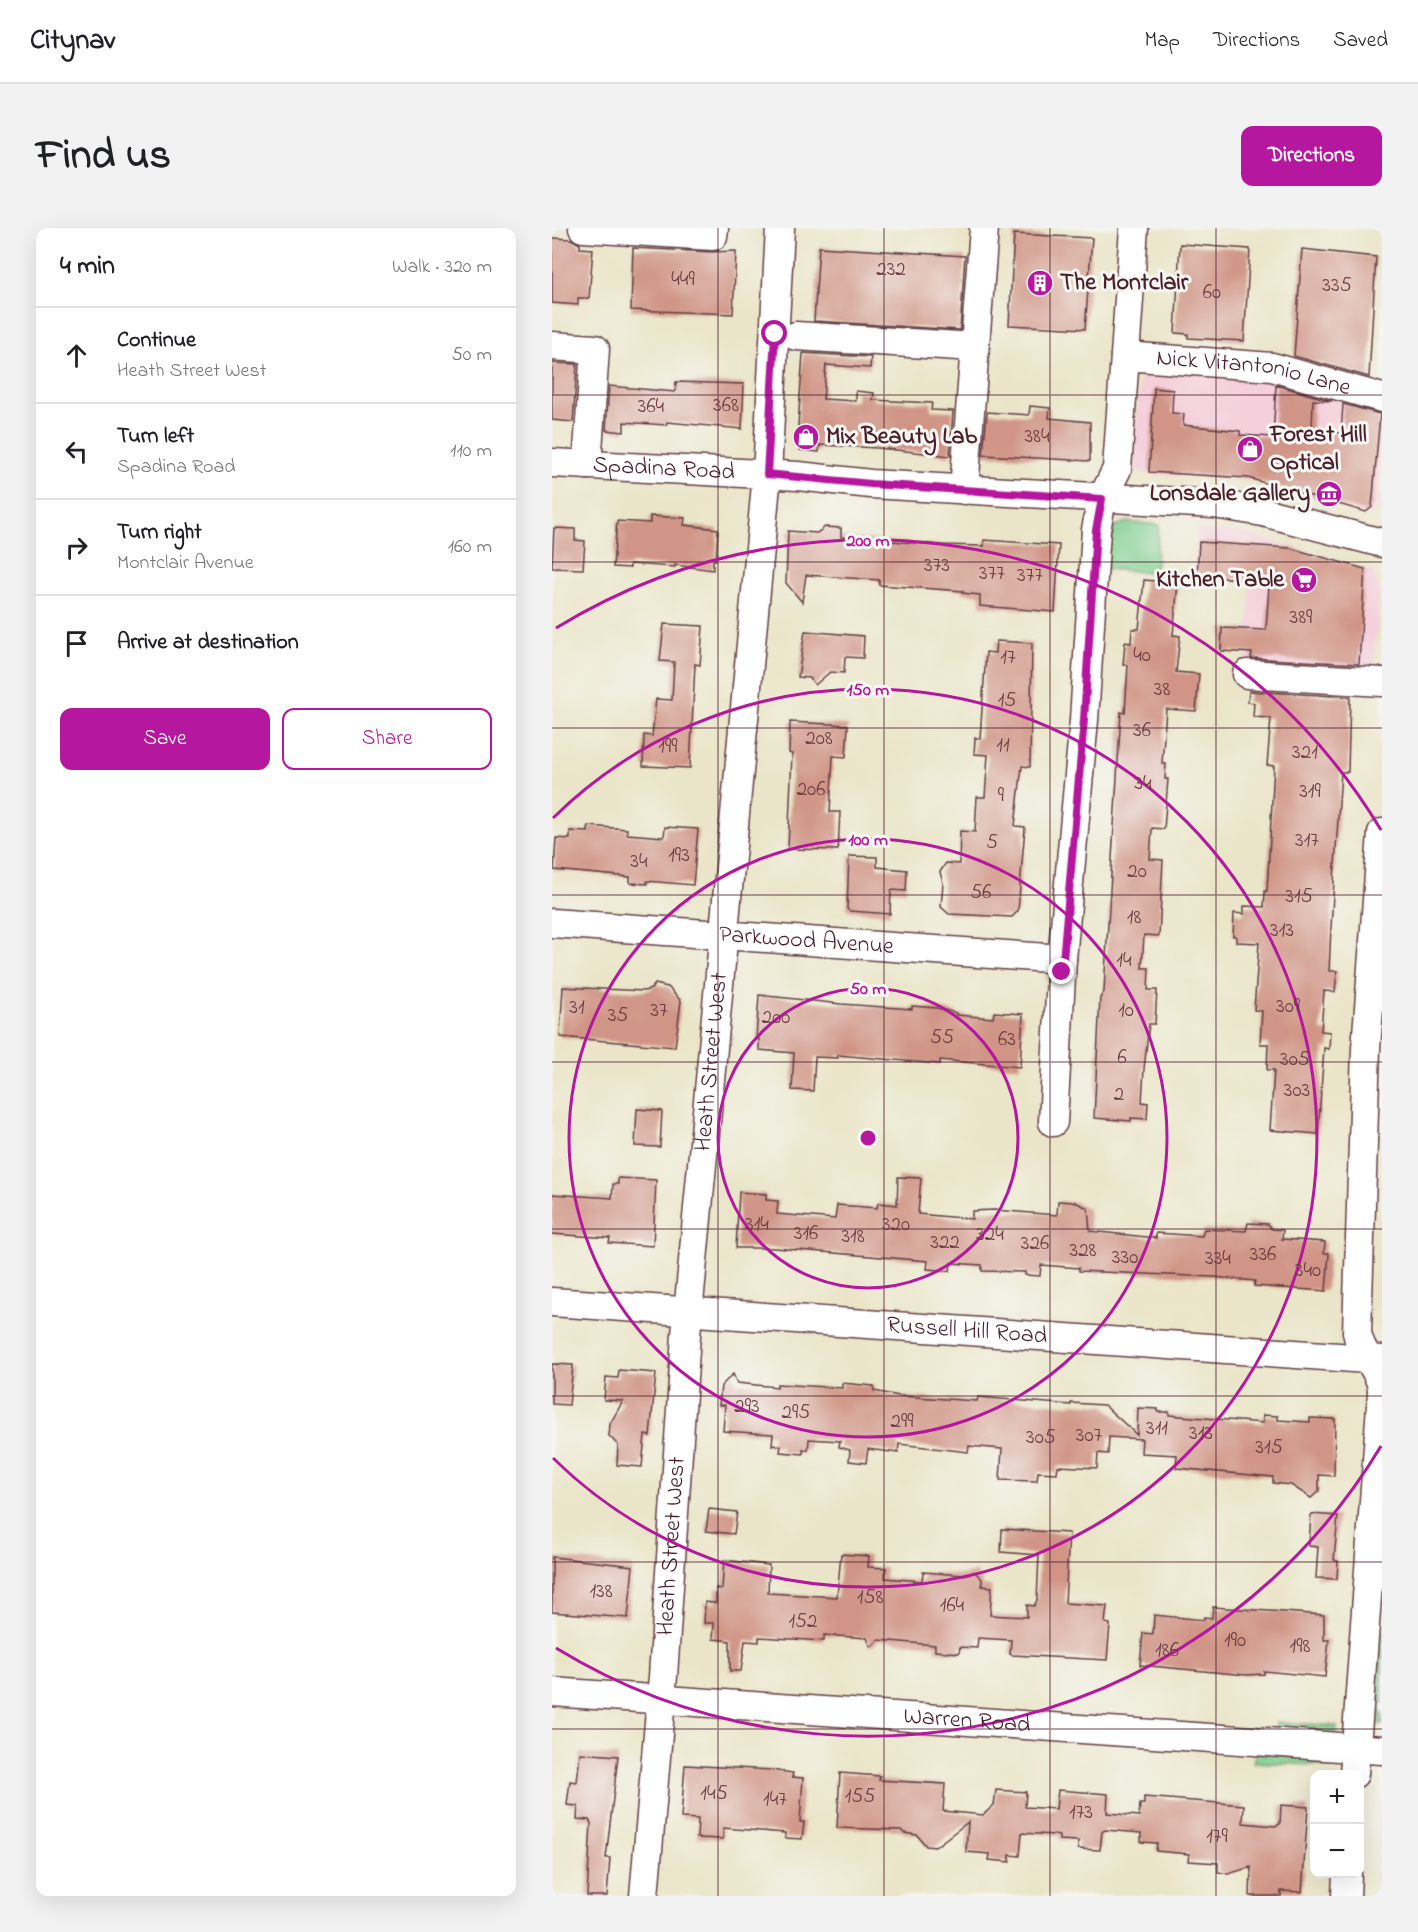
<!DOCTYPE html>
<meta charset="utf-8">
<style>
body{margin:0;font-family:"Indie Flower",sans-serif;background:#f2f2f2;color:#202124}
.controls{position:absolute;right:18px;bottom:18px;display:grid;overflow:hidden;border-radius:12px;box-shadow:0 6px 24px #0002}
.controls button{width:54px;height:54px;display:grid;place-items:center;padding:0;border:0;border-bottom:2px solid #e0e0e0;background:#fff;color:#202124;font:30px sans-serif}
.stop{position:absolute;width:18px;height:18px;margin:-14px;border:4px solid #b5179e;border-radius:50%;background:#fff}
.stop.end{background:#b5179e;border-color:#fff;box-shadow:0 2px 6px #0008}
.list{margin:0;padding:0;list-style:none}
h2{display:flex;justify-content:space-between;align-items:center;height:78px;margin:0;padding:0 24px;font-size:26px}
h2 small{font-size:20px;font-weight:400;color:#757577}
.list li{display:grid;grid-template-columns:39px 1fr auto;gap:18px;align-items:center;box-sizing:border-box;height:96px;padding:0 24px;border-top:2px solid #e0e0e0}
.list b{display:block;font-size:22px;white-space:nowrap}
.list p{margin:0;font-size:20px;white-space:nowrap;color:#757577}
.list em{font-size:20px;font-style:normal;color:#757577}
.actions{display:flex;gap:12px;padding:18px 24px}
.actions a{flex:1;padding:14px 0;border:2px solid #b5179e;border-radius:12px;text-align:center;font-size:21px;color:#b5179e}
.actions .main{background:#b5179e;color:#fff}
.icon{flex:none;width:33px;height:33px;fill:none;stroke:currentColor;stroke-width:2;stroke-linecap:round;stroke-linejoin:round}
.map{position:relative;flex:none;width:830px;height:1668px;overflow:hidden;border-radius:12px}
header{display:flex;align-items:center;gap:36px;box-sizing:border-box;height:84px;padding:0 30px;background:#fff;border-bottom:2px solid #e0e0e0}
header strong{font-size:28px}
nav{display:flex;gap:33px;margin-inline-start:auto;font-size:21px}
.intro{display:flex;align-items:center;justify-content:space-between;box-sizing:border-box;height:144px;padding:0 36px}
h1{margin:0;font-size:42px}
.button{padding:15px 27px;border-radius:12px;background:#b5179e;color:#fff;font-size:21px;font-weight:700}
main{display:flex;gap:36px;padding:0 36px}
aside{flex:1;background:#fff;border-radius:12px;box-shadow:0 6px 24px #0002}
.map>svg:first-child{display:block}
</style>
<header>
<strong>Citynav</strong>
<nav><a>Map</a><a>Directions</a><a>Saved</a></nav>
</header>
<div class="intro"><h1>Find us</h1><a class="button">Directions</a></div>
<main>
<aside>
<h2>4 min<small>Walk · 320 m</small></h2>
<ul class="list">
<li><svg class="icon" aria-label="ahead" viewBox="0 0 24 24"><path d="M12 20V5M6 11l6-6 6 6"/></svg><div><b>Continue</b><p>Heath Street West</p></div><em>50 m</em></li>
<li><svg class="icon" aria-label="left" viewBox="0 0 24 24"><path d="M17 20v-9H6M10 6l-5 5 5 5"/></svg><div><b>Turn left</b><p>Spadina Road</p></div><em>110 m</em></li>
<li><svg class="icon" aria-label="right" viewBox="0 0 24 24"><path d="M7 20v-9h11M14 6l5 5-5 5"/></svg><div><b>Turn right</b><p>Montclair Avenue</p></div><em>160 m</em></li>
<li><svg class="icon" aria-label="arrive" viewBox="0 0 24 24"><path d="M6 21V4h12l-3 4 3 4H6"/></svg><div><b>Arrive at destination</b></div></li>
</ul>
<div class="actions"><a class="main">Save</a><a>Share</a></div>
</aside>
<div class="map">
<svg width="830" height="1668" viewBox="0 0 830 1668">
<rect width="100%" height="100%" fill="#f6f6f2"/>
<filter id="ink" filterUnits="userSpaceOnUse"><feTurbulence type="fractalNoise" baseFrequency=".0167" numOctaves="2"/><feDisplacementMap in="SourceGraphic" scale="12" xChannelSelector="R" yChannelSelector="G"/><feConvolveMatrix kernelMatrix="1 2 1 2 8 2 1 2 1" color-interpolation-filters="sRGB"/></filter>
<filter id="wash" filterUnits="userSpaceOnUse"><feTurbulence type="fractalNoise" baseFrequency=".008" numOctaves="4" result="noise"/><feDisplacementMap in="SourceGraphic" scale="24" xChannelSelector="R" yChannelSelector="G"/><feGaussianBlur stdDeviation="1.35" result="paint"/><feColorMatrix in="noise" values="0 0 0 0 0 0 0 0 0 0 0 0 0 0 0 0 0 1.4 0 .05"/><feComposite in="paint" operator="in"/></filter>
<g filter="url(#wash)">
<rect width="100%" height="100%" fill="#eae5c8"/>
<!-- built -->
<path fill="#f5cfdb" d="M591,124L830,166V231L825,280L821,285L812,286L707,254L684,251L594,246L587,243L582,239L581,231Z
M645,301L689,304L822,343L827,360L822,450L693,442L699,354L641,349Z"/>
<!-- green -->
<path fill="#7ecd8c" stroke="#64765c" stroke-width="1.5" d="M575,294L607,297L603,345L555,341C556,322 552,298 575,294Z
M830,1404V1476L823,1460L827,1406Z
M823,1468L830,1487V1496H823Z
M724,1494L785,1498L784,1505L723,1503Z
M704,1524L782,1531L781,1538L701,1534Z"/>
<g id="blocks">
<!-- building -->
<path fill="#d09586" d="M462,6L540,10L533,101L457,97Z
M0,10L19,11L28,16V20L41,21L37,70H26V77L0,75Z
M628,16L698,21L692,113L636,110V106L623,105Z
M267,19L413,28L408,102L262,93Z
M81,20L160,24L184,23L181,86L79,82Z
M750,21L824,29L817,149L742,128Z
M251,125L319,129L318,140L274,137L271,171L304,173V163L322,165L321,172L380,175L379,182L401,183L398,228L326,220L268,217L267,224L248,222L250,198H246Z
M0,135L25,136L21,194L0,192Z
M124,154L192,156L190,201L115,194L114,197L72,194V204L54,202L57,158L123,164Z
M724,157L780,173L761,172L760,203L789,205L791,176L828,186L820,279L814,284L696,250L597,244L602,160L621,162L620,185L632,186L631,197L688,203V207L721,209Z
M478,178L498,180L497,190L538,194V233L431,227L435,184L477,187Z
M98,288L133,290L132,297L166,301L164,332H161V342L123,337V339L78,336V340L61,339L65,293L98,295Z
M273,299L289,300V309L389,317L432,318V312L507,317L503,384L428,378V367L410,365L411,363L327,357V352L254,347L250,374L234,355L236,303L265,305Z
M2,300L23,301V312L33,313L31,341L0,340Z
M647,314L738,320L813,341L807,436L699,430L700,425L669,423L670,400L714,402L717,357L705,356V352L645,348Z
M592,352L626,355L621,407L628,408L624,444L647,446L644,483L614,481L610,536H614L613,551H616L612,601L600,600L598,631L611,632L607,708L592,707L590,740H597L596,762H605L603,796H597L592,841L590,874L596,875L595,891L579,890V893L542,890L548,770L552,764L553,745L569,484L573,485L576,437H571L573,414L579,415L580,401H587Z
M112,396L151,398L148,437L143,436L138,540L91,538L92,507L100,508L104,471L120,472L122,434L108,433Z
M253,403L312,408L311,430L293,429L292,445L278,444L263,457L258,450L246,449Z
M444,413L480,415L478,539L470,538L463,598L473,599L466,683L460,689L397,686L389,679L391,655L388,644L394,635L407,636L408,603L423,604L425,569H433L436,527L422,526L423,510H428L434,424L443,425Z
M697,463L798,469L796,544H789L779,699L777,743H785L783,764L772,763L769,803L778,804L777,821L772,820L766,906L718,902L722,842H715L716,816H708L710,783L702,782L707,715L684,714V708H681L682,685L692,686V678L712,679L713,663H715L722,538L715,537L719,490L701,489L702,475L696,474Z
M238,494L296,497L294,529L281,528L278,584H288L286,622L236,621L240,526L237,525Z
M36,598L75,601V606L112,609L113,599L146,601L141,657L95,653V656L78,655V649L2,642L4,610L18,611V603L36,604Z
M297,628L325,629V639L355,642L354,663L339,662L338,686L298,683L295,681Z
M103,756L116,759L129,773L123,819L8,809L11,759L92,763L99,761Z
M207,767L289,776L360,781V778L385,780L404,785V787L441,790L442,784L471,786L468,839L388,832V836L286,827V830L263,829L261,863L240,862L242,825L207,822V811H204Z
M85,881L110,883L108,919L83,918Z
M346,949L369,950L366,986L420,991V983L442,982L505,987L506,973L523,974L536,980L538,1003L604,1010V1005L650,1008L652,1001L694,1003L696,995L716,996L720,1001L731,1002L730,1011L773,1014L772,1025H777L774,1063L702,1058L703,1053L662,1049L527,1043V1040L489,1037L488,1048L473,1047V1044L430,1043V1037L399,1035L398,1043L375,1041L376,1033L223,1020H184L187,964L214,966V972L226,973L225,986L283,991L285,977L325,980L326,975L345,977Z
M66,950L104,952L101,1018L57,1015L58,1010L0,1006V966L60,970L61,956H66Z
M0,1136L21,1137L17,1177L0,1176Z
M67,1142L104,1145L98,1208L93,1207L90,1239L65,1237L66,1217L57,1208L58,1196L71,1173L52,1172L54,1149L66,1150Z
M181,1146L185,1155L225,1159V1156L290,1160V1155L322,1158V1163L347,1168L425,1173L426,1169L519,1177V1175L552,1177L585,1207L586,1180L606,1181V1184H617V1187L711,1195V1187L726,1188V1192L758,1194V1190L783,1191L782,1248L767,1247V1263L759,1270L739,1257L721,1255V1249L624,1240L625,1227L589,1225L590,1211L557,1209L556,1226L546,1225L545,1240L506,1238L505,1245L486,1244L485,1253L448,1252L450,1221L417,1218L416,1224L347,1216L346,1225L316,1221L314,1235L297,1233L298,1222L287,1219L288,1213L257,1211L256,1222L251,1221V1226L228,1224L229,1218L220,1217L221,1206L171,1203L173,1177H167L169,1158Z
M157,1281L185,1284L182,1306L154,1303Z
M759,1286L786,1288L782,1332L786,1333L785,1351L764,1350L766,1319L757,1318Z
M450,1301L517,1305L513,1375L555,1378L553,1395L558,1396L555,1432L460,1427L458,1426L459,1412L426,1410L425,1420L408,1419L407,1425L383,1423V1417L327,1412L319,1419L315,1410L272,1407V1413L207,1409V1414L193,1413L189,1443H178V1413L161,1411L162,1395H152L153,1374L164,1375V1360L170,1361L172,1332L217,1337L216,1365L285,1369L289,1326L317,1328L316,1339L334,1340L333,1350L370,1353L371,1344L411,1347L423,1344L430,1351V1358L440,1359L438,1387L475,1389V1377L482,1378L485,1372L487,1327L449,1324Z
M0,1329L81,1338L76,1390L0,1384Z
M661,1379L772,1387V1412H777L773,1449L712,1443V1446L694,1447L588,1437L591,1405L601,1406L602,1387L652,1392V1389L660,1390Z
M28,1525L66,1528L54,1630H58L55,1668H35L39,1595L37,1592L25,1591L26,1578L15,1577L18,1553L25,1554Z
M133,1537L220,1542L241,1545L240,1549L251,1550L248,1594H252L250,1611L233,1610V1605L171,1600V1611L145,1610L146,1591L129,1590Z
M288,1545L328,1548L327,1552L393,1556L391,1583L431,1587L442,1577L444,1562L474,1564L473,1579L504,1581L506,1562L556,1566L555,1585L587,1588L588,1576H592V1569L692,1577L691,1595L723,1598L728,1596L729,1577L756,1579L750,1664L729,1663V1668H698L699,1639L676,1646L666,1644V1635L636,1633L637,1626L604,1623L605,1615L589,1614V1605L553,1602L550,1604L548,1622L526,1621V1613L507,1612V1608L502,1607L470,1605L468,1628L458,1627V1634L437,1632L438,1626L414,1624L416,1594L383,1619L374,1618L365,1607L352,1605L349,1602L285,1600Z"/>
</g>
</g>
<g filter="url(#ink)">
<use href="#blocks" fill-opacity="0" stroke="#623d43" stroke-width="1.5"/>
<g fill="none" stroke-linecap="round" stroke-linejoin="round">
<defs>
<g id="minor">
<path d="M31,0L161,8L162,0"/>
<path d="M244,108L423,119"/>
<path d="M0,118L43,121L35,237"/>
<path id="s1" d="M573,128L720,139L830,170"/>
<path id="s2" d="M0,235L246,248L319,256L662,276L711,284L830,315"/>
<path d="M412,262L432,0"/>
<path d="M695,446L830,454"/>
<path d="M830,605L814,820L805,1104C808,1127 827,1139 830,1160"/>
<path id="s3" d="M0,695L510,731"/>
<path d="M501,894L510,731L532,492L544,302L550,271L565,241L582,0"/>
<path id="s4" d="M0,1074L830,1132"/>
<path id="s5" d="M0,1464L830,1522"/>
<path d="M802,1546L830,1164"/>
<path id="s6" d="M92,1668L111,1448L134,1107L215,246L228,0"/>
<path d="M794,1668L795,1646"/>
</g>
</defs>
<!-- minor casing -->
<use href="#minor" stroke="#623d43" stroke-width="31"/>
<!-- minor -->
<use href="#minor" stroke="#fff" stroke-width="28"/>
</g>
</g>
<g fill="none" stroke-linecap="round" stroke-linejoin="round" filter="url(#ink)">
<!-- route -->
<path stroke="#b5179e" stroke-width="8" d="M223,106L215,246L319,256L550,271L544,302L532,492L510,744"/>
</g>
<!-- grid -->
<path fill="none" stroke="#4a1f2b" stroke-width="1.5" stroke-opacity="0.55" d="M166,0V1668M332,0V1668M498,0V1668M664,0V1668M0,167H830M0,334H830M0,500H830M0,667H830M0,834H830M0,1001H830M0,1168H830M0,1334H830M0,1501H830"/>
<!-- distance rings -->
<g fill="none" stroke="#b5179e" stroke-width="3">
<circle cx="316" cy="910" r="150"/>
<circle cx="316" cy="910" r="299"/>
<path d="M1 590A449 449 0 1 1 1 1230"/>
<path d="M829 1218A598 598 0 0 1 4 1420M4 400A598 598 0 0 1 829 602"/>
</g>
<!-- icons -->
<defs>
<symbol id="building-disc" viewBox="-11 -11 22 22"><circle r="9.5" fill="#b5179e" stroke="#f6f6f2"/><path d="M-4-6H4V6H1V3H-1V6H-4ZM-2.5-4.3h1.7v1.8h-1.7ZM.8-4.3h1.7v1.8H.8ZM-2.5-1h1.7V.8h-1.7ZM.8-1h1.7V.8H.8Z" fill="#fff"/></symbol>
<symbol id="shop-disc" viewBox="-11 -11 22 22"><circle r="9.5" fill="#b5179e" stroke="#f6f6f2"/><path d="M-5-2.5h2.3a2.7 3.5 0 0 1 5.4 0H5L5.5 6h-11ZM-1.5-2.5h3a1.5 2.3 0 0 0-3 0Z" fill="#fff"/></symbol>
<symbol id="museum-disc" viewBox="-11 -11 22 22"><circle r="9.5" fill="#b5179e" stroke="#f6f6f2"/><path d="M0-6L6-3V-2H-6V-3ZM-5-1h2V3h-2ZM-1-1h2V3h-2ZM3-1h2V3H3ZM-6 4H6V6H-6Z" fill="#fff"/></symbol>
<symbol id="supermarket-disc" viewBox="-11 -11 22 22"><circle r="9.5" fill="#b5179e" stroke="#f6f6f2"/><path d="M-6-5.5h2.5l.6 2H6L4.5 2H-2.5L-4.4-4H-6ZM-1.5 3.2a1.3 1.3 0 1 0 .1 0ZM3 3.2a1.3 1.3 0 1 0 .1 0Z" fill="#fff"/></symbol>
</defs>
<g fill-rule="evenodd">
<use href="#building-disc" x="473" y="40" width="30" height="30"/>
<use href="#shop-disc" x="239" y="194" width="30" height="30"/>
<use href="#shop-disc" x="683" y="206" width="30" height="30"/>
<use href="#museum-disc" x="762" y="251" width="30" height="30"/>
<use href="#supermarket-disc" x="737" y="337" width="30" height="30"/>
</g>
<g text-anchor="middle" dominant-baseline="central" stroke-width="6" stroke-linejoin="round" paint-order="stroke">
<!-- number labels -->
<g font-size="21" fill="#6c3c42">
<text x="339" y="42">232</text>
<text x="131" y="52">449</text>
<text x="785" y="58">335</text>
<text x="660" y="65">60</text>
<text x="174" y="178">368</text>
<text x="99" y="179">364</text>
<text x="485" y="209">384</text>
<text x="385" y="338">373</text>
<text x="440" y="346">377</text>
<text x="478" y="348">377</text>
<text x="749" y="390">389</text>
<text x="590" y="428">40</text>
<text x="456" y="430">17</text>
<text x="610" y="462">38</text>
<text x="455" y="473">15</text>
<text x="590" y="503">36</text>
<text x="267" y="511">208</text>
<text x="451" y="518">11</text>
<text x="116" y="519">199</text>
<text x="753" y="525">321</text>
<text x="591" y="556">34</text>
<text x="259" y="562">206</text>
<text x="758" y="564">319</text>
<text x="449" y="568">9</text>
<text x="755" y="613">317</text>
<text x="440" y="615">5</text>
<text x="127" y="628">193</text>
<text x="87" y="634">34</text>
<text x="585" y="644">20</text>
<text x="429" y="665">56</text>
<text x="747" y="669">315</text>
<text x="582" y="690">18</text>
<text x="730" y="703">313</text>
<text x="572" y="733">14</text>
<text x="736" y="779">309</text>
<text x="25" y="780">31</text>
<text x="107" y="783">37</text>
<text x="574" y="783">10</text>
<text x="66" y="788">35</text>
<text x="224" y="790">200</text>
<text x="390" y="810">55</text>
<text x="455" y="812">63</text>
<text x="570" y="830">6</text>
<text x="743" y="832">305</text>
<text x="745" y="863">303</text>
<text x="567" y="867">2</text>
<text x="205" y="997">314</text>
<text x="344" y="997">320</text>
<text x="254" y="1006">316</text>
<text x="438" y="1007">324</text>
<text x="301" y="1009">318</text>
<text x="393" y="1015">322</text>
<text x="483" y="1016">326</text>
<text x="531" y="1023">328</text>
<text x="711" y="1027">336</text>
<text x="573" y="1030">330</text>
<text x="666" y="1031">334</text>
<text x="756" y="1043">340</text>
<text x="195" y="1179">293</text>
<text x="244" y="1185">295</text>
<text x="350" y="1194">299</text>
<text x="605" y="1201">311</text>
<text x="649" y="1206">313</text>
<text x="537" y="1208">307</text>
<text x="489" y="1210">305</text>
<text x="717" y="1220">315</text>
<text x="49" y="1364">138</text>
<text x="318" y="1370">158</text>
<text x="400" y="1378">164</text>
<text x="251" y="1394">152</text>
<text x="683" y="1413">190</text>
<text x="748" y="1419">198</text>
<text x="615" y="1423">186</text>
<text x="162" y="1566">145</text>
<text x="308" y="1569">155</text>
<text x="223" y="1572">147</text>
<text x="529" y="1585">173</text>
<text x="665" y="1609">179</text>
</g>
<!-- poi labels -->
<g font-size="24" font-weight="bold" fill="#4a1f2b" stroke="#f6f6f2" text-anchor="start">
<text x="508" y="55">The Montclair</text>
<text x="718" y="207">Forest Hill<tspan x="718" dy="28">Optical</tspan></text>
<text x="274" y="209">Mix Beauty Lab</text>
<text x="758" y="266" text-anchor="end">Lonsdale Gallery</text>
<text x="732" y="352" text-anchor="end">Kitchen Table</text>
</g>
<!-- street labels -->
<g font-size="24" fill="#4a1f2b" stroke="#f6f6f2">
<text stroke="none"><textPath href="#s1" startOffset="130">Nick Vitantonio Lane</textPath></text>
<text stroke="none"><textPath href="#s2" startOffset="112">Spadina Road</textPath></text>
<text stroke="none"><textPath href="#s3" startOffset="255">Parkwood Avenue</textPath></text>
<text stroke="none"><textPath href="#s6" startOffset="837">Heath Street West</textPath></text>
<text stroke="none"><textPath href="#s4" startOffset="416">Russell Hill Road</textPath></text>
<text stroke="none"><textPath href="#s6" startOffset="351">Heath Street West</textPath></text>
<text stroke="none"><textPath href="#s5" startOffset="416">Warren Road</textPath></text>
</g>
</g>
<circle cx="316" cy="910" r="9" fill="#b5179e" stroke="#f6f6f2" stroke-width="3"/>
<g font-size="18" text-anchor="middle" font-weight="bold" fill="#b5179e" stroke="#f6f6f2" stroke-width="6" stroke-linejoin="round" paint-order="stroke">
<text x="316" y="318">200 m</text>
<text x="316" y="467">150 m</text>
<text x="316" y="617">100 m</text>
<text x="316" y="766">50 m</text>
</g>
</svg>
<div class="controls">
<button>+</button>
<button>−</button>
</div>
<div class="stop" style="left:223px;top:106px"></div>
<div class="stop end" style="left:510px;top:744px"></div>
</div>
</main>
